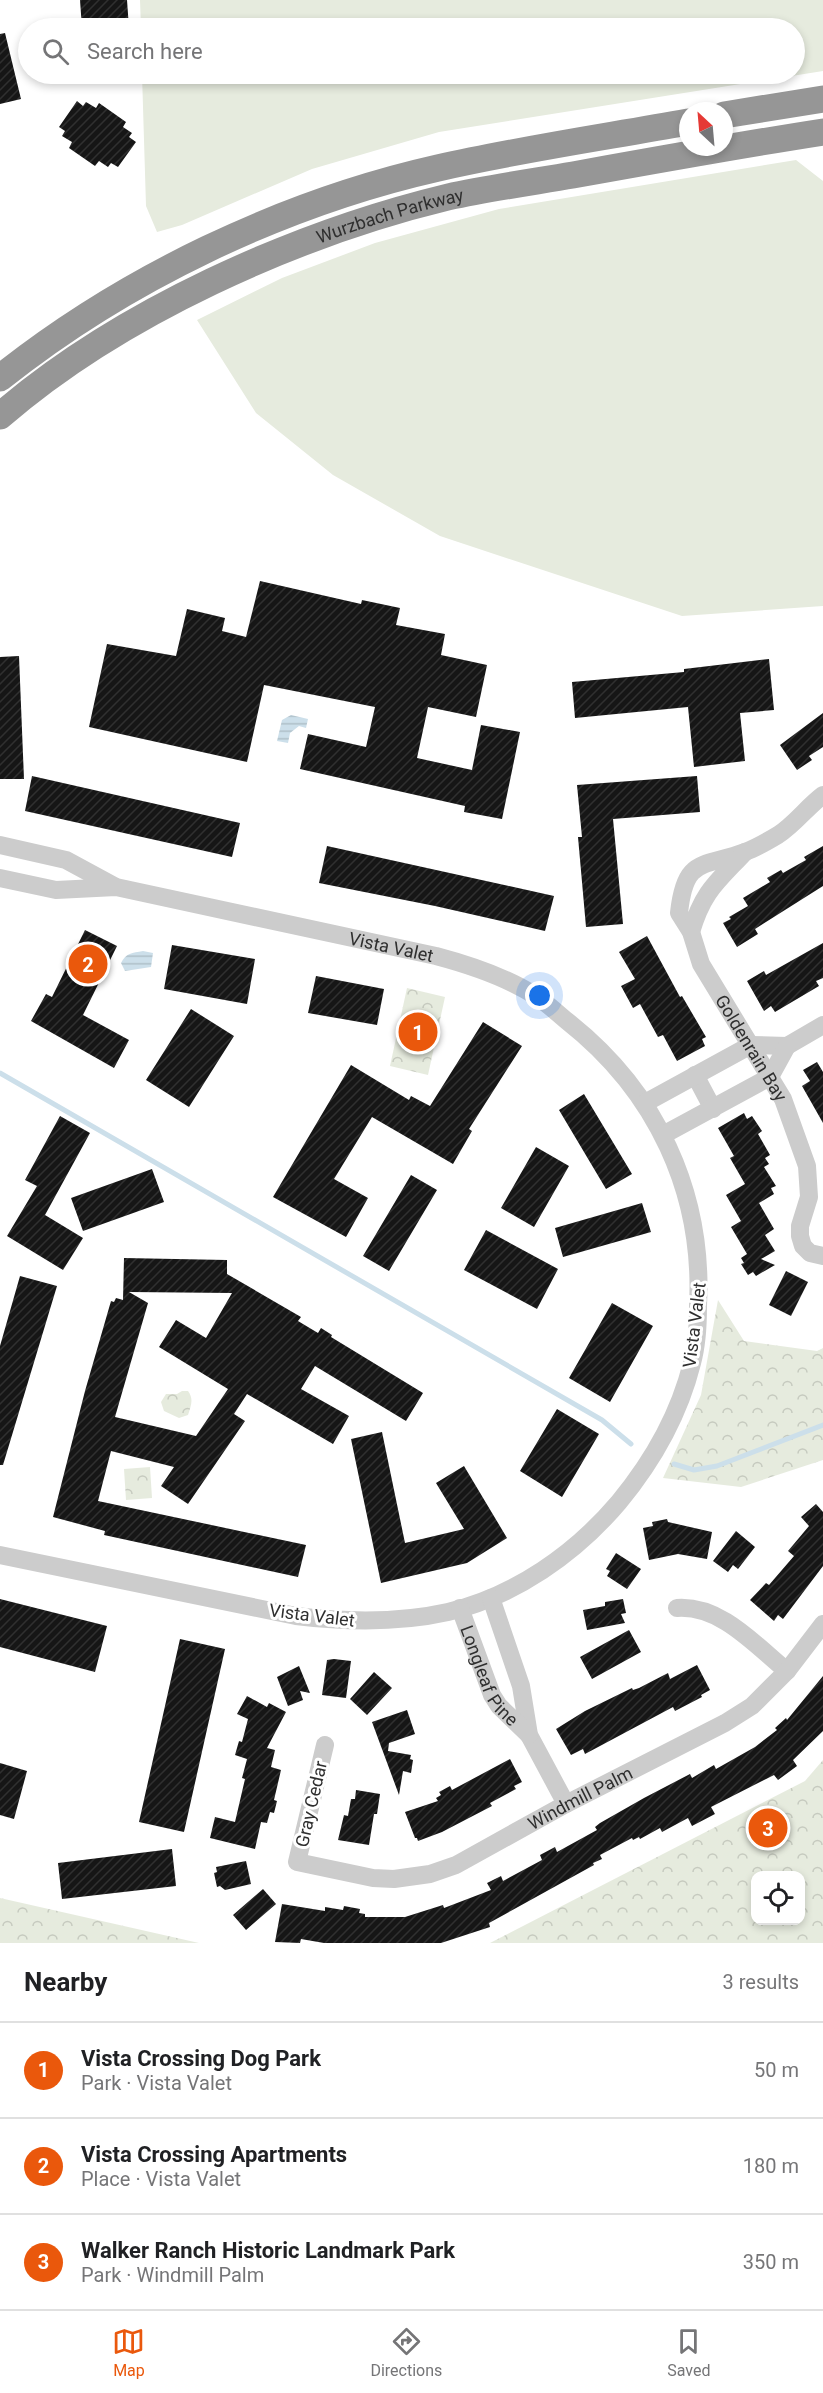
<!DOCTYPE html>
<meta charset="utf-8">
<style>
body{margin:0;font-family:Roboto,sans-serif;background:#f2f2f2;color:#202124}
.controls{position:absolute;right:18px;bottom:18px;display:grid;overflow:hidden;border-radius:12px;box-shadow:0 3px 9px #0003}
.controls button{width:54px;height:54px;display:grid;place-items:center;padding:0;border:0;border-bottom:2px solid #e0e0e0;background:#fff;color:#202124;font:30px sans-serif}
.compass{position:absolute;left:679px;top:102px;width:54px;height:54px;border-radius:50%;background:#fff;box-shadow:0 3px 9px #0003;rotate:334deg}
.you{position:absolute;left:540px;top:996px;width:21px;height:21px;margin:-15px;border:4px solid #fff;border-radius:50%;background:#1a73e8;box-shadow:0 0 0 9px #1a73e833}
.badge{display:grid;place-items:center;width:39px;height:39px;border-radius:50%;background:#ea580c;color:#fff;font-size:20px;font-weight:700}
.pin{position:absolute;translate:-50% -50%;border:3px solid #fff;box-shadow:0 2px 6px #0006}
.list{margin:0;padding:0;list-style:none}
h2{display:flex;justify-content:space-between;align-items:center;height:78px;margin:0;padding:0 24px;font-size:26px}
h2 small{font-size:20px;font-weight:400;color:#757577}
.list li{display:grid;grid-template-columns:39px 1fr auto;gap:18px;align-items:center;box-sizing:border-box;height:96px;padding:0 24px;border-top:2px solid #e0e0e0}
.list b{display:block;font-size:22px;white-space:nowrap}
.list p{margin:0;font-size:20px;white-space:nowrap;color:#757577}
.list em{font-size:20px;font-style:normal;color:#757577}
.icon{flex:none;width:33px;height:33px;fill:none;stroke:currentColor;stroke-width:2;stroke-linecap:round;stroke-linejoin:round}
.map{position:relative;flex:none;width:823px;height:1943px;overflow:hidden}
.search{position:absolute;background:#fff;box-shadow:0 3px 9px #0003;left:18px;right:18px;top:18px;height:66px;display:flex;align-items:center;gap:15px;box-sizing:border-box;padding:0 21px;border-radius:33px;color:#757577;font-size:22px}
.sheet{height:366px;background:#fff}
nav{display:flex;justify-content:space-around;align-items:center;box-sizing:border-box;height:84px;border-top:2px solid #e0e0e0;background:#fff;font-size:16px;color:#757577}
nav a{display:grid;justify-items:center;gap:3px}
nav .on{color:#ea580c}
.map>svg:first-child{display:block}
</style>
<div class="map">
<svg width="823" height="1943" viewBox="0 0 823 1943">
<defs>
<pattern id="park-crowns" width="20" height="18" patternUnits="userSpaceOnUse" patternTransform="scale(1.5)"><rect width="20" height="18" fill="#e6ebde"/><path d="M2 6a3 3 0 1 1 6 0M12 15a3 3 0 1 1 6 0" fill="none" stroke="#c6cabf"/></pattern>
<pattern id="water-rules" width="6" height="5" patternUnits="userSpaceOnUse" patternTransform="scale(1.5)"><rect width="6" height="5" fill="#ccdfea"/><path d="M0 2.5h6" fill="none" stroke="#b0c0c9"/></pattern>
<pattern id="building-hatch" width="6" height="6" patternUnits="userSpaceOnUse" patternTransform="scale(1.5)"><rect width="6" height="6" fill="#161616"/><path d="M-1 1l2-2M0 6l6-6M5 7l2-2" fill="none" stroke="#303030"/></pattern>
</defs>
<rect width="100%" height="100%" fill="#fff"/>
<!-- grass -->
<path fill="#e6ebde" d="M140,0H823V71L439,132L312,169L182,225L157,232L146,206L142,74H794V28H141Z
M796,160L823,181V606L682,616L440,536L333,475L256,413L197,320L282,278L375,243L499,209Z"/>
<!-- park -->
<path fill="url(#park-crowns)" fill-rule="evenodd" d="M407,988L445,997L428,1075L390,1066Z
M718,1300L744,1341L817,1351L823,1348V1460L741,1487L663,1478L701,1395Z
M182,1391H188C194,1399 191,1406 188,1415L179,1418L164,1411L161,1402L166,1394H177Z
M150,1467L152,1498L126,1500L124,1469Z
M823,1760V1943H490L805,1781ZM756,1876H800V1920H756Z
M0,1898L199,1943H0Z"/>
<!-- water -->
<path fill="url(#water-rules)" d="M291,715L308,719L306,728L299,726L290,733L288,743L277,741L282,720Z
M143,951L153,953L151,967L125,971L121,963C126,953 132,953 143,951Z"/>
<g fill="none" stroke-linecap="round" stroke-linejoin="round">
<!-- stream -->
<path stroke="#ccdfea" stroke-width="5" d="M0,1073L602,1420L631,1444
M674,1464L694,1470L717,1466L823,1425"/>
</g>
<!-- building -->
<path fill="url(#building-hatch)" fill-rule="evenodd" d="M80,0H127L129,28H82Z
M5,33L21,99L0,104V34Z
M77,101L83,106L86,102L96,108L99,103L126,122L123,127L132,133L129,137L136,142L118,167L111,163L108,167L99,161L95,166L69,148L72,142L62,136L65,131L59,127Z
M260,581L361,604L362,600L400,608L396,625L445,634L441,655L487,665L476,717L428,707L417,758L472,770L481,725L520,732L502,819L464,812L465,806L300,769L308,734L366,747L375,707L264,685L247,762L89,727L107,644L176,656L187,609L225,618L222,631L246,637Z
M19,656L24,779H0V657Z
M769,659L774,710L740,713L745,761L694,767L688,707L575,718L572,682L684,672V669Z
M823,713V747L809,756L812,760L797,770L780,745Z
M32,776L240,823L232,857L25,811Z
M697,776L700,812L613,819L623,924L586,927L578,837H582L577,785Z
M327,846L554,896L545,931L435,906L319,883Z
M823,846V886L755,929L758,934L737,947L723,923L731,919L729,917L748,906L743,898L770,882L767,878L781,870L783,873L806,860L804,857Z
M85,930L117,946L83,1015L129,1040L114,1068L31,1021L46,994L52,997Z
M647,936L680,997L682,996L706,1037L702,1039L705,1046L677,1061L663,1035L658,1037L640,1004L633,1008L621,986L635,979L619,952Z
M823,943V978L816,981L819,986L775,1012L771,1006L764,1011L747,981L764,971L766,975Z
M172,945L255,959L247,1004L164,989Z
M316,976L384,989L377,1025L308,1013Z
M191,1009L234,1036L189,1107L146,1080Z
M483,1022L522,1046L469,1129L472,1131L453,1164L372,1117L334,1179L368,1198L346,1237L273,1197L351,1065L409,1100L411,1096L430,1106Z
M817,1062L823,1072V1123L802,1086L810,1081L803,1070Z
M584,1094L632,1174L606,1189L559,1110Z
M744,1113L747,1119L752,1116L762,1131L758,1134L770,1155L765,1158L769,1164L764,1167L776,1186L771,1188L774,1194L759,1203L774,1229L765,1235L775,1251L761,1259L775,1265L756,1276L753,1272L748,1275L741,1264L744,1263L741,1258L747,1254L731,1227L741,1221L726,1195L745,1184L730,1158L734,1156L718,1128Z
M60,1116L90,1133L45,1215L83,1238L63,1270L7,1236L37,1186L25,1180Z
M536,1147L569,1166L534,1227L501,1208Z
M152,1169L164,1202L83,1231L71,1198Z
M411,1175L437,1190L389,1271L363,1256Z
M642,1203L651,1232L563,1257L555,1228Z
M486,1230L558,1269L537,1309L464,1270Z
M124,1258L227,1260V1274L301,1317L298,1321L318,1333L321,1328L332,1335L331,1337L423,1393L406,1421L315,1366L301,1389L349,1416L333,1444L247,1394L234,1414L245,1421L188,1504L161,1486L174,1467L111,1451L98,1501L306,1545L298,1577L104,1535L105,1531L53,1517L85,1391L111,1301L114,1302L116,1298L123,1300ZM129,1292L232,1293L206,1338L176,1320L159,1347L228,1389L196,1436L115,1417L148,1303Z
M786,1271L808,1282L791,1316L769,1305Z
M20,1276L57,1286L3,1465H0V1346Z
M612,1303L653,1326L610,1402L569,1378Z
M557,1409L599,1434L562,1497L520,1471Z
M382,1432L405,1543L464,1529L436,1483L464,1466L507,1538L467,1563L381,1583L351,1439Z
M816,1504L823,1512V1566L783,1619L778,1615L774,1621L750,1600L766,1583L769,1585L794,1556L788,1551L809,1526L801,1517Z
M667,1519L668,1522L712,1532L707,1559L678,1554L649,1560L643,1528L653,1526L652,1522Z
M736,1531L755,1547L738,1569L733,1565L728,1572L713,1561Z
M616,1553L641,1569L627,1589L607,1576L610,1571L606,1569Z
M0,1599L107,1626L95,1672L0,1647Z
M623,1599L626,1613L621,1614L625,1623L587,1630L583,1610L605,1606V1602Z
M629,1630L641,1652L592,1679L580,1657Z
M180,1639L225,1649L184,1832L139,1822Z
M334,1659L351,1661L346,1698L322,1695L327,1660Z
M697,1665L710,1690L701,1695L702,1697L675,1711L673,1707L585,1754L583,1749L571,1755L556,1729L585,1711L632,1688L633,1690L639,1688L668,1673L670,1679Z
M299,1666L310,1693L300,1691L303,1700L288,1706L277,1677Z
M374,1672L392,1688L367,1715L350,1699Z
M823,1676V1731L793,1760L797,1766L778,1780L774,1775L711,1807L715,1814L692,1826L688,1818L662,1832L660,1828L640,1839L639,1837L633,1840L632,1838L600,1855L602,1859L593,1863L594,1865L489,1923L490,1927L441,1943H324L301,1939L300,1943L275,1942L282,1904L325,1911V1907L343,1910L344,1906L360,1909L359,1913L365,1914V1917H405L443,1905L444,1908L491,1890L487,1883L501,1876L503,1881L542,1860L540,1855L555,1847L557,1852L597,1830L595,1827L600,1823L644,1798L690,1774L692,1778L714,1765L716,1769L755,1747L777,1730L775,1728L786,1718L787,1720Z
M247,1696L267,1707L269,1703L286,1712L267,1748L275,1750L271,1767L281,1770L274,1800L277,1801L274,1813L270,1812L267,1823L261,1822L255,1849L210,1838L215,1817L235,1822L245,1779L242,1778L247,1759L235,1755L239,1741L242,1742L248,1719L237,1714Z
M407,1710L415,1734L389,1743L388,1751L411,1755L410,1759L413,1760L411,1773L403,1771L399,1795L372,1722Z
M510,1759L522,1782L514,1786L516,1789L490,1803L492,1806L442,1832L418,1841L417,1838H415L405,1812L438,1801L436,1798L441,1795L439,1792L450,1786L452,1790Z
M0,1763L27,1771L14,1819L0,1815Z
M356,1790L380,1794L377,1814H374L369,1845L338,1840L344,1815L348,1816L351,1799H355Z
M172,1849L176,1886L62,1899L58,1863Z
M246,1861L251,1884L225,1890L220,1886L217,1887L214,1873L217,1872L216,1867Z
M263,1889L276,1904L246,1930L233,1915Z"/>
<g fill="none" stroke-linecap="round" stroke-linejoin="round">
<!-- minor -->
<g stroke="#ccc" stroke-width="18">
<path id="s1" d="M823,795C807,807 795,824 778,835C768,841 756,848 745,852C703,868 685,856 679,913L691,932L701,964L783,1099L807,1166L809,1197L800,1226V1236L803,1246L810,1253L823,1256"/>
<path d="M0,845L66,860L114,886"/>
<path id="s2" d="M0,878L56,890L116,887L436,956C470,965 504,976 534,995C546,1002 556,1012 567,1021C656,1091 704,1192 698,1306C698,1325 697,1345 692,1363C679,1415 652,1462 619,1502C575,1554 515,1596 448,1612C399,1623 346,1622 296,1616L0,1555"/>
<path d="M691,932C703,891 717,882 745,852"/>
<path d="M695,1075L713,1109"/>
<path d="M645,1103L751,1045L787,1046L823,1025"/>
<path d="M663,1135L770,1077L787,1046"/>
<path d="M491,1598L521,1686L529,1735L566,1804"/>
<path id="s3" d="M460,1608L492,1695L499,1706L529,1735"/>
<path d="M677,1608C721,1605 755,1645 787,1671"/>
<path id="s4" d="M325,1745L297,1862L373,1878L394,1879L430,1874L456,1865L566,1804L725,1723L752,1706L787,1671L823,1624"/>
</g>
<!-- highway -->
<g stroke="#969696" stroke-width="27">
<path d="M724,115L823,99"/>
<path d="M0,378C124,279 283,203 438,168C521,149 605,137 688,122"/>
<path id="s5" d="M0,416C119,313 295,234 448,197C489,188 532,182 573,175C656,160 739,145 823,132"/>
</g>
</g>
<g text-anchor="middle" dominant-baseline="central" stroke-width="6" stroke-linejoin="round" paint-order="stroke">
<!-- street labels -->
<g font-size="18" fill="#2f2f2f" stroke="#fff">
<text stroke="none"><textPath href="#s5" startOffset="442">Wurzbach Parkway</textPath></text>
<text stroke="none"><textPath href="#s2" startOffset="399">Vista Valet</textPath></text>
<text stroke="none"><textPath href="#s1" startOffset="352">Goldenrain Bay</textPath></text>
<text transform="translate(694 1325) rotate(-83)">Vista Valet</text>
<text transform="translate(312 1615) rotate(7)">Vista Valet</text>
<text stroke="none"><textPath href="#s3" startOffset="74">Longleaf Pine</textPath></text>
<text stroke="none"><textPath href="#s4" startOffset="424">Windmill Palm</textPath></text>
<text transform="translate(311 1804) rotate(-77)">Gray Cedar</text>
</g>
</g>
</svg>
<div class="controls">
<button><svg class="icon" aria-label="locate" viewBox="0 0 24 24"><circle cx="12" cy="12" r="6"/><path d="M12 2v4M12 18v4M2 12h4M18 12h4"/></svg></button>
</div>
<svg class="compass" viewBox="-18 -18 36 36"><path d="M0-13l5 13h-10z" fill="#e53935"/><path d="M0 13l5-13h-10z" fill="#757577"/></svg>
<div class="you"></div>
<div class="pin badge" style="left:418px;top:1032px">1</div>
<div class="pin badge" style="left:88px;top:964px">2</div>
<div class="pin badge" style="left:768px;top:1828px">3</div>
<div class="search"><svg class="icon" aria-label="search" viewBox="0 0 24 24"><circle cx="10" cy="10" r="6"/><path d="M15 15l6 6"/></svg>Search here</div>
</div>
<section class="sheet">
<h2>Nearby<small>3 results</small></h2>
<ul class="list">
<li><span class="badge">1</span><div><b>Vista Crossing Dog Park</b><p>Park · Vista Valet</p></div><em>50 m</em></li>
<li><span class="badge">2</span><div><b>Vista Crossing Apartments</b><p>Place · Vista Valet</p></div><em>180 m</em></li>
<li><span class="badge">3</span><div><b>Walker Ranch Historic Landmark Park</b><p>Park · Windmill Palm</p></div><em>350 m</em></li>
</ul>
</section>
<nav>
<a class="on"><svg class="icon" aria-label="map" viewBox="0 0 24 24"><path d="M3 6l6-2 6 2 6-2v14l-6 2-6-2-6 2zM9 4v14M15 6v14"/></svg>Map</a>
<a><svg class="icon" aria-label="directions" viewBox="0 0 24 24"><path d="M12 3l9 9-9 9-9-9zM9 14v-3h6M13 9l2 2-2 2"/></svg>Directions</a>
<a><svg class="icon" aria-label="saved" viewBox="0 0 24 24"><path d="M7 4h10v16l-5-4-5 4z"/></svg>Saved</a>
</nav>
